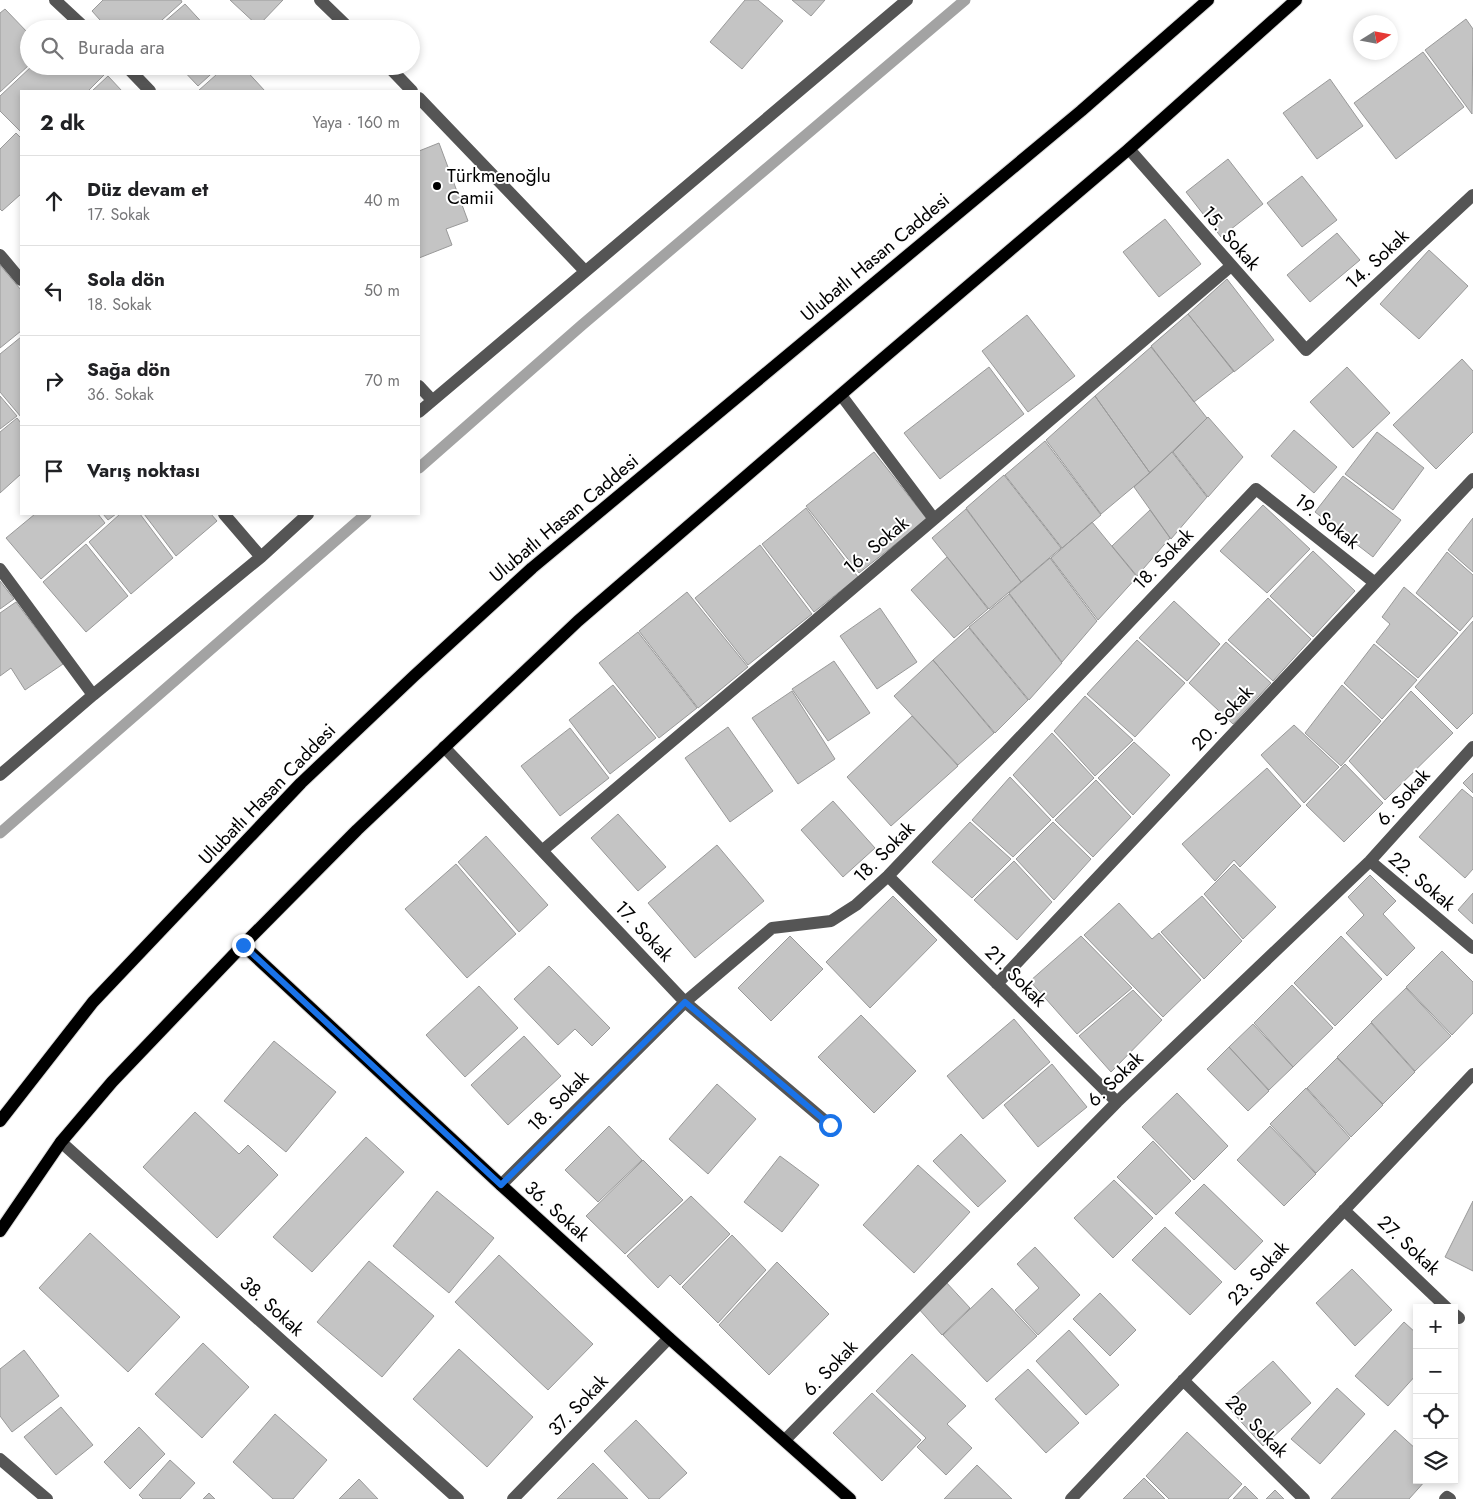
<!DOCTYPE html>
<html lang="tr">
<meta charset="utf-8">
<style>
body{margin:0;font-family:Jost,sans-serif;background:#f6f6f6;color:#202124}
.controls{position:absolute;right:15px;bottom:15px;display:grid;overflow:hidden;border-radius:0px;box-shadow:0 2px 8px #0003}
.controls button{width:45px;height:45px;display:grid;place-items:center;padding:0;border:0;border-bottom:1px solid #e0e0e0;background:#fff;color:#202124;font:25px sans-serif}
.compass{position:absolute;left:1353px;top:15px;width:45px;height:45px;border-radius:50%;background:#fff;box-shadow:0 2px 8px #0003;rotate:79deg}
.stop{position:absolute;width:15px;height:15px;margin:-11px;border:4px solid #1a73e8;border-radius:50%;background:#fff}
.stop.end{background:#1a73e8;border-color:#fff;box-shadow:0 1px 5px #0008}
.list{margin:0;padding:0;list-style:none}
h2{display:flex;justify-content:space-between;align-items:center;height:65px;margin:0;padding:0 20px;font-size:21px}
h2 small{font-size:16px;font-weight:400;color:#757577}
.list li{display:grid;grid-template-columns:32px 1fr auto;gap:15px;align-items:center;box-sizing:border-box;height:90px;padding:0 20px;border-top:1px solid #e0e0e0}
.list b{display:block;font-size:19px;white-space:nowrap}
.list p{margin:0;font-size:16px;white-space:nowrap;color:#757577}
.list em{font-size:16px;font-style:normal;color:#757577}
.icon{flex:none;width:28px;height:28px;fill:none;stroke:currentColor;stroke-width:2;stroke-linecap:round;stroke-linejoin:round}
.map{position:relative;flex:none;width:1473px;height:1499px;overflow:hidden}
.search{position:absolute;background:#fff;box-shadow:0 2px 8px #0003;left:20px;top:20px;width:400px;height:55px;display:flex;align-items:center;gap:12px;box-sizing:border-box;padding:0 18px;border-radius:28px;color:#757577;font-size:19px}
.panel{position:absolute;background:#fff;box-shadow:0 2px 8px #0003;left:20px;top:90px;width:400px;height:425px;border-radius:0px}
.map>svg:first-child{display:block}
</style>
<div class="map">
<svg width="1473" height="1499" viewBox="0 0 1473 1499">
<rect width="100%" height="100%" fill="#fff"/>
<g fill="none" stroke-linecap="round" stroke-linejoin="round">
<!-- stream -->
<path stroke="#a3a3a3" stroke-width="11" d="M419,468L582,325L965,0
M0,833L366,514"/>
</g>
<!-- building -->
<path fill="#c4c4c4" stroke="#999" d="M103,0H181L182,2L152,29H108L92,11Z
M230,0H283L258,26Z
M745,0H758L783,21L742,69L710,42Z
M792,0H825L811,16Z
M185,4L208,29H156Z
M5,9L29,34V65L0,92V13Z
M1466,19L1473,29L1472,114L1425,50Z
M1423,52L1464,107L1396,159L1354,103Z
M32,66H59L61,68L63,66H99L105,74L88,91H21V132L0,111V96Z
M179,66H220L198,86Z
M226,66H242L265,91H198Z
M108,76L122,91H92Z
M1330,79L1363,126L1317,159L1283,113Z
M16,133L21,138V194L2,211L0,209V149Z
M439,143L468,221L446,229L452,245L419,258V151Z
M1228,159L1263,204L1221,237L1186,192Z
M1302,176L1337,220L1302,247L1267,203Z
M1165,219L1201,264L1159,297L1123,252Z
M1337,233L1360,260L1310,302L1287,275Z
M1429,250L1468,286L1419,339L1380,304Z
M0,265L21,290V331L0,348Z
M1227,279L1274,340L1234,372L1188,314Z
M1188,314L1234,371L1194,402L1151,346Z
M1027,315L1075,376L1028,412L982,351Z
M21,337V417L0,392V354Z
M1151,347L1207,418L1150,473L1095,396Z
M1462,359L1473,371V432L1436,469L1393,425Z
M989,367L1024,414L940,479L904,433Z
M1347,367L1390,413L1353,448L1310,402Z
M0,396L17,416L0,429Z
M1095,396L1150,473L1101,514L1046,440Z
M1208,417L1243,457L1208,497L1173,452Z
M17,418L21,423V474L0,493V432Z
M1294,430L1337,467L1314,493L1271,456Z
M1377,432L1424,468L1393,510L1345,474Z
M1045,441L1101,515L1062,548L1005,475Z
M874,452L927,519L859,573L806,506Z
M1172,452L1207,497L1171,539L1134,487Z
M1004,475L1061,548L1021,582L966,508Z
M1343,476L1401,520L1373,557L1315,512Z
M1263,505L1310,549L1267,593L1220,551Z
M806,508L858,577L814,612L762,544Z
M966,509L1021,582L989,609L932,538Z
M1150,510L1170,538L1137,576L1112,546Z
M35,514H98L105,523L41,579L6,538Z
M103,514H116L108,520Z
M120,514H140L173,558L131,594L89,542Z
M144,514H211L217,521L176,556Z
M1473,518V572L1448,550Z
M1092,522L1137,577L1098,620L1051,558Z
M86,544L128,596L86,632L43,582Z
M760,545L812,614L748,665L695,598Z
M1313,551L1355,591L1313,637L1270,596Z
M1447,552L1473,575V616L1460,631L1416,593Z
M947,557L988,609L954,638L911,590Z
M1050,558L1097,621L1062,662L1009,593Z
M0,581L14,599L0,609Z
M1404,587L1458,633L1418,678L1376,642L1390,624L1382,617Z
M687,592L748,667L698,708L639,631Z
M1009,594L1062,663L1029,700L969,627Z
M1268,598L1311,639L1273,681L1228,640Z
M1174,601L1220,644L1187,681L1139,638Z
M16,602L63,664L25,690L11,668L0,676V613Z
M880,608L917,662L877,689L840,636Z
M1473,621V713L1457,729L1415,687Z
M969,628L1028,700L995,733L933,660Z
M638,632L697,708L659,738L599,663Z
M1137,640L1185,683L1135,737L1087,694Z
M1226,642L1271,683L1233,724L1189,683Z
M1374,644L1417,680L1382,719L1344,683Z
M933,660L994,733L958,765L894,696Z
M834,661L870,713L828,741L792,689Z
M613,685L656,738L610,774L569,720Z
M1342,685L1381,721L1341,766L1305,733Z
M792,691L835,759L798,784L752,718Z
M1411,691L1453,733L1385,800L1349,761Z
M1085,696L1133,740L1095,776L1054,731Z
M912,716L958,766L891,826L847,777Z
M1294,725L1339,767L1304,803L1261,755Z
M728,727L773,791L730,822L685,758Z
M570,728L609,778L560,816L521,766Z
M1052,733L1094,778L1053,818L1013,775Z
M1134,742L1170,775L1133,815L1098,778Z
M1345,764L1383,803L1344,842L1306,805Z
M1267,768L1301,806L1240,867L1234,860L1215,881L1182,844Z
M1473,773V793L1463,783Z
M1010,777L1051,820L1013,857L972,820Z
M1096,780L1131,817L1093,857L1055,820Z
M1462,789L1473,798V869L1465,878L1419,837Z
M833,801L875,848L843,877L801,830Z
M618,814L666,867L638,891L591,838Z
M970,822L1011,859L972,898L932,862Z
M1053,822L1091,859L1054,900L1016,859Z
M486,836L548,905L519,932L458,862Z
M717,845L764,901L695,958L648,903Z
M1014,861L1052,902L1017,940L974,900Z
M456,864L516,934L467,978L405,909Z
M1234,864L1276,907L1243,939L1204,894Z
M1370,875L1396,901L1383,914L1415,948L1387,976L1346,933L1364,915L1348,897Z
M1473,893V924L1458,910Z
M893,896L937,940L870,1008L826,962Z
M1202,896L1242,941L1204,979L1161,932Z
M1119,903L1152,939L1159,933L1201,980L1163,1017L1084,935Z
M790,936L823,969L771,1021L738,988Z
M1081,936L1132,988L1077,1034L1030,981Z
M1341,936L1382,979L1335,1026L1294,983Z
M1442,951L1473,982V1013L1452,1035L1406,987Z
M549,966L610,1028L592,1046L575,1029L558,1045L514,999Z
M1292,985L1333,1028L1293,1067L1254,1023Z
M479,986L518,1028L465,1077L426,1035Z
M1406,988L1451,1036L1415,1071L1371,1022Z
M1133,990L1162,1020L1111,1072L1079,1036Z
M861,1015L916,1071L874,1113L818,1057Z
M1014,1019L1050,1062L983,1119L947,1076Z
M1371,1023L1415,1072L1383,1104L1337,1057Z
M1253,1024L1293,1067L1269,1090L1229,1047Z
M524,1036L561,1076L508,1125L471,1085Z
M274,1041L336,1092L286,1152L224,1101Z
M1229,1047L1269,1091L1248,1111L1207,1069Z
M1337,1058L1383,1105L1351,1137L1307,1088Z
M1052,1064L1087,1107L1038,1147L1004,1105Z
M717,1084L756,1119L708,1174L669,1139Z
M1306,1088L1350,1138L1316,1173L1270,1124Z
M1177,1093L1228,1146L1194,1180L1142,1127Z
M195,1112L239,1154L248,1145L278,1175L217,1238L143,1167Z
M609,1126L642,1160L598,1202L565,1170Z
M1270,1126L1316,1174L1284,1206L1237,1160Z
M961,1134L1006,1181L978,1207L933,1161Z
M366,1137L404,1172L312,1272L273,1237Z
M1153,1141L1191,1181L1156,1215L1117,1177Z
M780,1156L819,1185L782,1232L744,1202Z
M643,1160L683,1200L625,1254L586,1216Z
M918,1165L970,1212L914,1273L863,1225Z
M1114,1180L1153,1218L1113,1258L1074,1218Z
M1204,1184L1263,1241L1235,1270L1175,1213Z
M437,1191L494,1238L449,1293L393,1246Z
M691,1196L730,1234L680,1285L670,1275L658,1288L627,1256Z
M1473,1201V1271L1445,1257Z
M1165,1227L1222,1282L1190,1315L1132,1260Z
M90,1233L180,1317L128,1372L39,1288Z
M732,1235L766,1270L718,1323L682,1287Z
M1035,1247L1080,1295L1038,1335L1015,1310L1039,1288L1017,1264Z
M499,1255L593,1344L548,1390L455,1302Z
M369,1261L434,1316L382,1377L317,1322Z
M777,1262L829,1314L769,1375L719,1325Z
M1352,1269L1392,1310L1355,1346L1316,1303Z
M945,1281L970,1308L942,1335L918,1308Z
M992,1288L1037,1336L987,1382L943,1335Z
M1100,1293L1136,1330L1110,1356L1073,1319Z
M1404,1322L1417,1334V1374L1388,1406L1355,1376Z
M1069,1330L1119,1385L1086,1415L1036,1361Z
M203,1343L249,1387L202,1438L155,1394Z
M459,1349L533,1417L487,1467L413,1399Z
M24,1350L59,1396L12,1432L0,1416V1369Z
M912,1354L966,1406L947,1424L972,1448L946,1475L917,1447L926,1438L876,1391Z
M1273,1361L1311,1403L1263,1446L1225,1404Z
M1028,1369L1079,1423L1046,1453L995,1399Z
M1337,1388L1365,1414L1320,1464L1291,1439Z
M872,1393L921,1440L882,1481L833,1433Z
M61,1407L93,1445L56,1475L24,1437Z
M275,1414L327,1460L293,1499H273L233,1462Z
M636,1420L687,1473L659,1499H649L604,1451Z
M139,1427L165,1454L130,1489L104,1462Z
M1395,1430L1417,1450V1480H1426L1409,1499H1331Z
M1187,1432L1242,1484L1228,1499H1169L1146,1476Z
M170,1460L195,1483L180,1499H143L139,1495Z
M593,1463L628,1499H557Z
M977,1465L1012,1499H944Z
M1144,1478L1165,1499H1123Z
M359,1479L378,1499H339Z
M1245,1486L1258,1499H1233Z
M1275,1490L1284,1499H1266Z
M209,1493L215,1499H203Z"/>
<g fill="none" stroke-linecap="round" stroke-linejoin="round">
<defs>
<path id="major" d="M243,945L501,1185L669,1338L850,1499
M0,1121L93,1002L301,783L414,676L532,568L1081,111L1208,0
M0,1231L61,1142L112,1082L243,945L357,830L578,621L881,360L1129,149L1296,0"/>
</defs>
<!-- major casing -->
<use href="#major" stroke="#dbdbdb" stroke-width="14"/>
<!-- minor -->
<path stroke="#555" stroke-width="12" d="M55,0L86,29
M320,0L350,29
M126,66L150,91
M388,66L412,91
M419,98L585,271
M1129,149L1306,350L1473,195
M0,255L21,280
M419,386L432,400
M841,395L934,519
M419,412L907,0
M224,514L261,557
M0,569L93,695
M444,747L685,1002L830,1125
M0,775L93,695L261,557L308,514
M543,850L804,630L1231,266
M1370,861L1473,948
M888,876L1117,1102
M997,984L1473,479
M61,1142L458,1499
M501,1185L685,1002L772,928L831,921L856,905L888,876L1256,489L1375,583
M1344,1210L1447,1308
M1454,1314L1459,1318
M1183,1380L1304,1499
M785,1440L1117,1102L1370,861L1473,747
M0,1459L47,1499
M513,1499L669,1338
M1071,1499L1473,1074
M1445,1499L1447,1497L1450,1499"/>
<!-- major -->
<use href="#major" stroke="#000" stroke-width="12"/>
</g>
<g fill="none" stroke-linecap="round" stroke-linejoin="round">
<!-- route -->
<path stroke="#1a73e8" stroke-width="6" d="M243,945L501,1185L685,1002L830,1125"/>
</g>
<!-- markers -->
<circle fill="#000" stroke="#fff" stroke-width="2" cx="437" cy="186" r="5"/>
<g text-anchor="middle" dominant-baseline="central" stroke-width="4" stroke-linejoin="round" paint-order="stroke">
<!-- poi labels -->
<g font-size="19" fill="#000" stroke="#fff" text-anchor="start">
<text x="447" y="175">Türkmenoğlu<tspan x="447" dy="22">Camii</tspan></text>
</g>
<!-- street labels -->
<g font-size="19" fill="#000" stroke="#fff">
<text transform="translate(1231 238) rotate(49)">15. Sokak</text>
<text transform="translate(875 257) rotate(-40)">Ulubatlı Hasan Caddesi</text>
<text transform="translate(1377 259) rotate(-43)">14. Sokak</text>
<text transform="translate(564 518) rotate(-40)">Ulubatlı Hasan Caddesi</text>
<text transform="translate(1327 521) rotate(38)">19. Sokak</text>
<text transform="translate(876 545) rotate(-40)">16. Sokak</text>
<text transform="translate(1163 559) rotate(-46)">18. Sokak</text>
<text transform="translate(1222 718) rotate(-47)">20. Sokak</text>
<text transform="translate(267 794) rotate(-46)">Ulubatlı Hasan Caddesi</text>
<text transform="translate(1403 797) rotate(-48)">6. Sokak</text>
<text transform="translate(884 852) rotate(-45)">18. Sokak</text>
<text transform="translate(1422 881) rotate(40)">22. Sokak</text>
<text transform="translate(644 931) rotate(47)">17. Sokak</text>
<text transform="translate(1016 976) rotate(45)">21. Sokak</text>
<text transform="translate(1115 1079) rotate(-44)">6. Sokak</text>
<text transform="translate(558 1101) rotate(-45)">18. Sokak</text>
<text transform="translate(557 1211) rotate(42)">36. Sokak</text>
<text transform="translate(1409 1245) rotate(43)">27. Sokak</text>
<text transform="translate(1258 1273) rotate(-47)">23. Sokak</text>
<text transform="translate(272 1306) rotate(42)">38. Sokak</text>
<text transform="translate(830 1368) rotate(-46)">6. Sokak</text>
<text transform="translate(578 1405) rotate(-46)">37. Sokak</text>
<text transform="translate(1257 1426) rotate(45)">28. Sokak</text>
</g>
</g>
</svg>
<div class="controls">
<button>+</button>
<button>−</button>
<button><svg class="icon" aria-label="locate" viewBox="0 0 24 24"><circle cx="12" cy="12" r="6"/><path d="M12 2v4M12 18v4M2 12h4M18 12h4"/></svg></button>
<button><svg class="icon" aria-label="layers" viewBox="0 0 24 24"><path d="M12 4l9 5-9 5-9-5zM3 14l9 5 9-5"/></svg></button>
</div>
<svg class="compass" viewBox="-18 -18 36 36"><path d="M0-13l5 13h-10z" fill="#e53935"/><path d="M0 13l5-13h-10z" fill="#757577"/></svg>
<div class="stop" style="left:830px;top:1125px"></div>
<div class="stop end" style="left:243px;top:945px"></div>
<div class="search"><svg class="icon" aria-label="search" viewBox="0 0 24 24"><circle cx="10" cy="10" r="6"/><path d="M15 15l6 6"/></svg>Burada ara</div>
<section class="panel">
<h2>2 dk<small>Yaya · 160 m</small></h2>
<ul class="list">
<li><svg class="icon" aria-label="ahead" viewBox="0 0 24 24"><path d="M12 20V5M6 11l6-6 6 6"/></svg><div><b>Düz devam et</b><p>17. Sokak</p></div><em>40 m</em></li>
<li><svg class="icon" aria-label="left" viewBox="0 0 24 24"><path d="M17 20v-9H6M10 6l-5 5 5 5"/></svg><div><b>Sola dön</b><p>18. Sokak</p></div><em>50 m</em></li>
<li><svg class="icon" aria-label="right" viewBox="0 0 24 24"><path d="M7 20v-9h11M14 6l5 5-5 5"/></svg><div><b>Sağa dön</b><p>36. Sokak</p></div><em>70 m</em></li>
<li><svg class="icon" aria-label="arrive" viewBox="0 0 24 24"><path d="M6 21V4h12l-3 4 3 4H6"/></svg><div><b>Varış noktası</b></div></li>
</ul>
</section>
</div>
